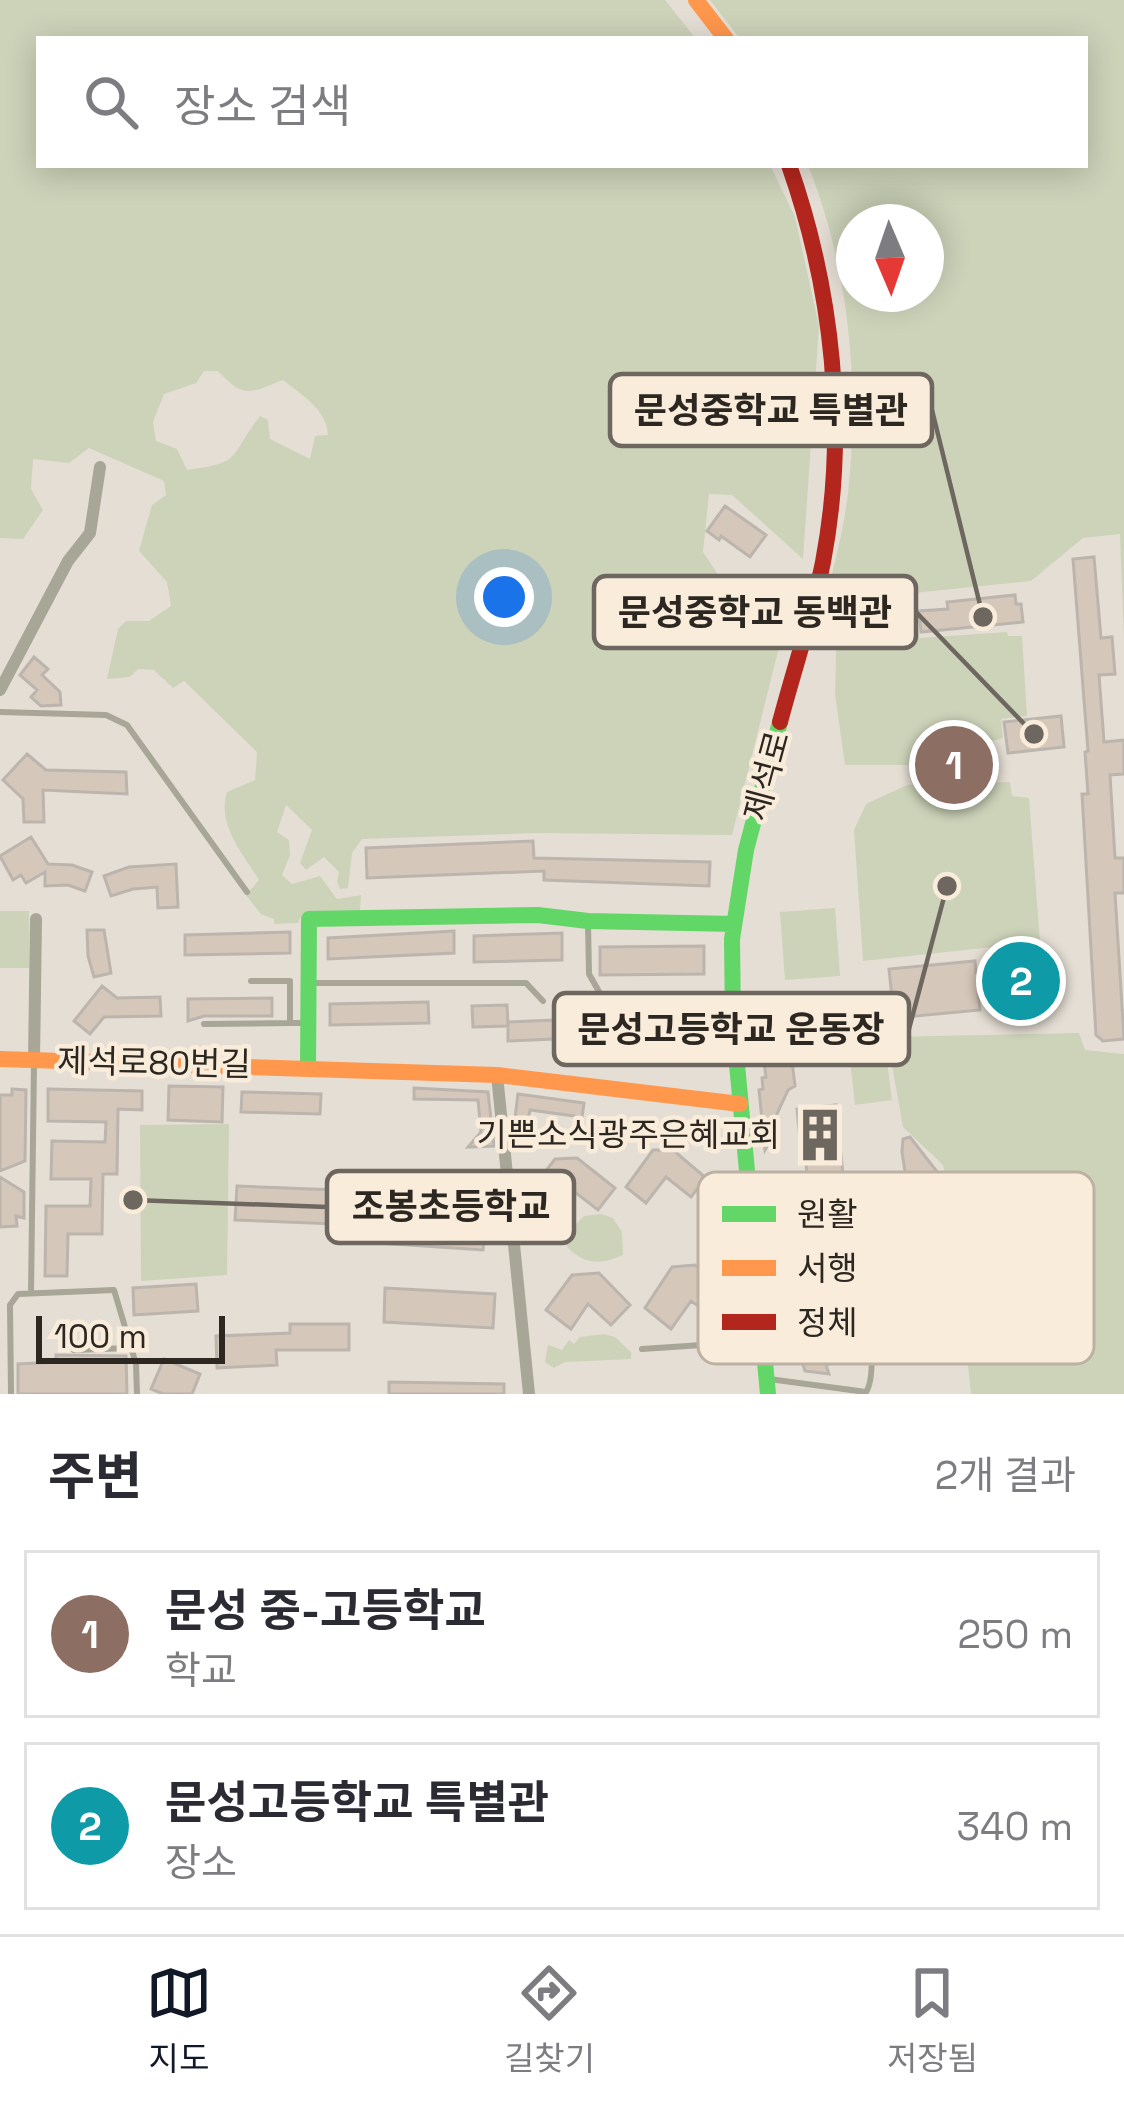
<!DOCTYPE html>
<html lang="ko">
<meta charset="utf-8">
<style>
body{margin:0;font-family:"Space Grotesk","Noto Sans KR",sans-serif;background:#f7f7f7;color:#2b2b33}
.compass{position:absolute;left:836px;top:204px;width:108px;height:108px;border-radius:50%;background:#fff;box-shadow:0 6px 30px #0003;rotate:178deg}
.scale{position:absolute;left:36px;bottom:30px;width:189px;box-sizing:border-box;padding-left:12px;border:6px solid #2c2721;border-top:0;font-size:33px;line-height:42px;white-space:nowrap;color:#2c2721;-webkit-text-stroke:9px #f9ecdb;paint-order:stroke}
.you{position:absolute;left:504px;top:597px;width:42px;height:42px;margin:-30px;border:9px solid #fff;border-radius:50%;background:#1a73e8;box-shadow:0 0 0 18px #1a73e833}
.badge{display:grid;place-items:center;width:78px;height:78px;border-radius:50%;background:#111827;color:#fff;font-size:39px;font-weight:700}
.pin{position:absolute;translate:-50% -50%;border:6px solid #fff;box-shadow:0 3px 12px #0006}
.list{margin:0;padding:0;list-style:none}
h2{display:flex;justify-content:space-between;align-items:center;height:156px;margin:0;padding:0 48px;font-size:51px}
h2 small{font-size:39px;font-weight:400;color:#7c7c81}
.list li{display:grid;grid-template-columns:78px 1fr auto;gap:36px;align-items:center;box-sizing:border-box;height:168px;margin:0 24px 24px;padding:0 24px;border:3px solid #e1e1e2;border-radius:0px}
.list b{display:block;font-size:45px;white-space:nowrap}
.list p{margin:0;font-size:39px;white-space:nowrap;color:#7c7c81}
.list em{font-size:39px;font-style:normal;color:#7c7c81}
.icon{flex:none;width:66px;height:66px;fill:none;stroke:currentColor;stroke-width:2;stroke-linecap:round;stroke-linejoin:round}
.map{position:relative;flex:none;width:1124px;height:1394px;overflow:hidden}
.search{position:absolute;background:#fff;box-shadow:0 6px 30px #0003;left:36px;right:36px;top:36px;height:132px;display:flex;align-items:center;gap:30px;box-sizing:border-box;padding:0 42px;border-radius:0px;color:#7c7c81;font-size:45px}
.sheet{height:540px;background:#fff}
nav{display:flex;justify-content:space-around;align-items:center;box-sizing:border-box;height:168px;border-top:3px solid #e1e1e2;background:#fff;font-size:33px;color:#7c7c81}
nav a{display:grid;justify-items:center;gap:6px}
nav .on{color:#111827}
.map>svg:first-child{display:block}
</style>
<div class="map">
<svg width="1124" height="1394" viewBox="0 0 1124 1394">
<rect width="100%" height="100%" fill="#e5ded4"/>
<!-- green -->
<path fill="#cdd3b9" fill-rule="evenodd" d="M0,0H665L696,39H39V165H770L795,217L819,326L803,559L732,495L709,494L703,552L737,603L781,639L732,835L536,833L362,839L352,853L348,888L340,889L337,882L339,872L324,857L306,870L300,863L312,830L286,805L277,832L289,840L290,855L282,875L292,884L320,876L337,899L361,895L360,911L302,914L298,923L274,924V919L261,914L246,895L259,880C242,852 217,825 227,792L255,780L257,752L184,681L173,688L154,670L138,669L130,677L107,679L118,629L126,621H149L171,606L167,582L139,551L152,505L166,495L164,481L89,448L69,463L33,459L31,489L43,510L23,539L0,538ZM204,371H218C244,399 250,393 283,380C302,395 327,410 328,435L315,436L310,459L270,439L268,420L260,416C228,457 245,462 187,470L177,449L156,441L153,422L164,394L196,383Z
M710,0H1124V639L1120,534L1083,538L1031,581L826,602C833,566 844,530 848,493C860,383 849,268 808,165H1085V39H740ZM854,222H926V294H854Z
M916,609L919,638L1007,632L1008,636H1022L1027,716L1001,719L1003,738L924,759L920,765H845L835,694L837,612Z
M1010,782L1012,796L1029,798L1040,942L863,961L854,830L866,804L907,785Z
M835,908L840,976L785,980L780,912Z
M0,911H29V968H0Z
M1079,1033L1085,1050L1124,1054V1394H971L966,1347L988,1295L991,1200L946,1179L943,1165L903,1127L887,1037Z
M884,1038L892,1100L855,1105L848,1043Z
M229,1124L227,1275L141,1281L140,1125Z
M601,1214L613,1218L622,1232L623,1255C601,1265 585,1265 567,1247L565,1235L584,1216Z
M604,1334L615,1337L631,1352V1359L565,1362L554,1368L545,1362L548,1345L562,1350L569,1340L574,1344L580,1337Z"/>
<!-- building -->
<path fill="#d6c7bb" stroke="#bcb5ae" stroke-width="3" d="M725,506L766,535L750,557L721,536L719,540L707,531Z
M1094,557L1101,638L1112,637L1115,674L1099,675L1104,742L1124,740V774L1110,775L1115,858H1124V893H1115L1124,1039L1103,1041L1096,1035L1082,794H1088L1085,752L1088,751L1073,559Z
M1015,595L1016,604H1021L1023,622L921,632L919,611L948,609L947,602Z
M34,657L48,669L42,675L60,692L61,705L41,706L31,697L37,690L20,675Z
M1061,716L1064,747L1008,753L1004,722Z
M27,754L46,770L126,772L127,794L43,790L44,822H24L23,799L3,780Z
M31,837L48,864L72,865L92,872L85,891L68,885L45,886V872L26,883L21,875L13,880L0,856Z
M533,841L534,858L710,862L709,886L544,880V871L367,878L366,848Z
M176,864L178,907L158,908L157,887L133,889L111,896L104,876L129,867Z
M87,930H104L111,973L94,977L88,956Z
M454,931V953L328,959V938Z
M290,932V953L185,955V935Z
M562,933V960L474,962V936Z
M704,946V974L600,975V947Z
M975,961L976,973L1046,965L1051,978H1056L1057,992L1030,995L1029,989L978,994L980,1010L894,1018L889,969Z
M102,986L117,998L160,997L161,1016L104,1017L90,1034L74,1021Z
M272,998V1016H204L188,1021V999Z
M428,1002L429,1023L330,1025V1004Z
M507,1005L508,1026L473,1027L472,1006Z
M578,1019V1038L508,1041V1022Z
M784,1033L789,1036L795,1086L788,1090L775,1118V1134L765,1150L759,1090L763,1089L762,1078L766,1077L761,1040Z
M169,1086L223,1087L222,1122L168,1120Z
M414,1088L488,1092L494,1146L468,1147L481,1132L478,1100L414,1099Z
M12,1089L26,1090L25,1161L0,1171V1095H12Z
M48,1089L142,1091V1110L118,1109L117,1174H103L102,1234H68L67,1276H45L46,1206H90L91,1179H51L52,1141L105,1142L106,1122L48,1121Z
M242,1092L321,1094L320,1114L241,1112Z
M518,1094L584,1103L582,1117L530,1110L528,1120L515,1118Z
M836,1105L843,1175L819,1182V1176L807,1177L806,1162H802L797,1109Z
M910,1137L938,1173L936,1185L908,1191L902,1152L903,1139Z
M653,1150H673L706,1178L691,1197L666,1177L646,1203L626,1187Z
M577,1158L615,1188L598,1210L571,1189L549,1218L524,1199L555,1159Z
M0,1177L24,1192V1218L16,1216L17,1226L0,1227Z
M237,1186L337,1190L336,1224L235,1220Z
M381,1208L486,1215L483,1250L379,1243Z
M848,1216L855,1307L846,1308L863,1353L826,1365L829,1374L805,1371L788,1318H778L772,1232L793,1230L800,1220Z
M695,1265L733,1293L718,1319L691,1301L671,1329L645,1308L672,1267Z
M599,1273L630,1305L611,1325L588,1304L571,1329L546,1310L572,1275Z
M196,1284L198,1311L134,1315L133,1288Z
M385,1288L495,1294L493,1328L384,1322Z
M290,1324H349V1350H276L277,1365L217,1368L216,1336L290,1333Z
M56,1355L126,1356L127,1394H18V1364L56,1362Z
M164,1359L200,1374L192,1394H163L151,1389Z
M389,1382L504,1384V1394H389Z"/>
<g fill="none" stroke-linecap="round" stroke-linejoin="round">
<!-- lane -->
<path stroke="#a7a697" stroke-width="6" d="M0,712L106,715L127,725L247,892
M588,924L589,974L606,1004L633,1017H656L672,1006
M251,981H290V1023H304
M312,983H526L543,1001
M204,1024L290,1023
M753,1213L778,1212L795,1191L851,1188C858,1223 883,1368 866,1392L769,1379
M31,1293L34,1063
M642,1349L732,1343
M74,1350L130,1348
M11,1394L10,1305L18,1294L114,1290L136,1364L137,1394"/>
<!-- street -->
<path stroke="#a7a697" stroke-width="12" d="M0,690L68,561L90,533L100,467
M34,1061L36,919
M497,1075L529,1394"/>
<!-- fast -->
<path stroke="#63d668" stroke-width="16" d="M308,1068L309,919L538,915L588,921L734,924
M768,1394L733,1022L732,939L746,850L780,722"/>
<!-- slow -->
<path stroke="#ff974d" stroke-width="16" d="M696,0L726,39
M0,1059L497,1075L740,1104"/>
<!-- jam -->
<path stroke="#b3261e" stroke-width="16" d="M780,722C794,669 812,616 823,562C848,431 833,290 789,165"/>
</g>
<!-- icons -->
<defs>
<symbol id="building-bare" viewBox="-9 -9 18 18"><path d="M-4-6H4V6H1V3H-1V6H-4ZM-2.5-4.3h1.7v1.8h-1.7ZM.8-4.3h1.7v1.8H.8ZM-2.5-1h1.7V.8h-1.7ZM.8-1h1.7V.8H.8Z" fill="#6d6760" stroke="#f9ecdb" stroke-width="2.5" paint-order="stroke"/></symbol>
</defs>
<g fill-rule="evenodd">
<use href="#building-bare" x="782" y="1097" width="76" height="76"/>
</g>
<g text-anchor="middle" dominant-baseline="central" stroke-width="9" stroke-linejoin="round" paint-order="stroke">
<!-- street labels -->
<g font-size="33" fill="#2c2721" stroke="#f9ecdb">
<text transform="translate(767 776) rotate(-75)">제석로</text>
<text transform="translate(154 1063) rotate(1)">제석로80번길</text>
</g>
<!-- poi labels -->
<g font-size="33" fill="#2c2721" stroke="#f9ecdb" text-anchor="end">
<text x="780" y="1135">기쁜소식광주은혜교회</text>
</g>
</g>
<!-- legend -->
<rect x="698" y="1172" width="396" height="192" rx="18" fill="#f9ecdb" stroke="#bcb1a3" stroke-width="3"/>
<rect x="722" y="1206" width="54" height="16" fill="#63d668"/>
<rect x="722" y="1260" width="54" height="16" fill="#ff974d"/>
<rect x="722" y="1314" width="54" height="16" fill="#b3261e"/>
<g font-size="33" fill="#2c2721">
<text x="797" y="1226">원활</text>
<text x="797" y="1280">서행</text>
<text x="797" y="1334">정체</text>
</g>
<!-- callouts -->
<path fill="none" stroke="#6d6760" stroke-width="4.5" d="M983 617L932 410M1034 734L916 612M947 886L909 1029M133 1200L327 1207"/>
<g fill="#6d6760" stroke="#f9ecdb" stroke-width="4.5">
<circle cx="983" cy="617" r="12"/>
<circle cx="1034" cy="734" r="12"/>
<circle cx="947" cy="886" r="12"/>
<circle cx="133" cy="1200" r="12"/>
</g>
<g fill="#f9ecdb" stroke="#6d6760" stroke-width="4.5">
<rect x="610" y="374" width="322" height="72" rx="12"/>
<rect x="594" y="576" width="322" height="72" rx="12"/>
<rect x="554" y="993" width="355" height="72" rx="12"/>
<rect x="327" y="1171" width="247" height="72" rx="12"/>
</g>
<g font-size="36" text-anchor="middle" font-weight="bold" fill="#2c2721">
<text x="771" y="423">문성중학교 특별관</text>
<text x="755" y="625">문성중학교 동백관</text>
<text x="731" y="1042">문성고등학교 운동장</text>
<text x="451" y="1219">조봉초등학교</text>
</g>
</svg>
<svg class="compass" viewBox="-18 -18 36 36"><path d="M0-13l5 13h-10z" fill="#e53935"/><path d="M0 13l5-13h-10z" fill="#7c7c81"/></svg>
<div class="scale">100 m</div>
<div class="you"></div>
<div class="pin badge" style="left:954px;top:765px;background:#8d6e63">1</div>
<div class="pin badge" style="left:1021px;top:981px;background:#0f9aa8">2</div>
<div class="search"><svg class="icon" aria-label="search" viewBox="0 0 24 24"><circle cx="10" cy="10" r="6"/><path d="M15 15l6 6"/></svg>장소 검색</div>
</div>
<section class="sheet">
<h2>주변<small>2개 결과</small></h2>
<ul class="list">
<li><span class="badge" style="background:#8d6e63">1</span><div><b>문성 중-고등학교</b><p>학교</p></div><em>250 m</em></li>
<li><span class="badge" style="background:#0f9aa8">2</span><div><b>문성고등학교 특별관</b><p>장소</p></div><em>340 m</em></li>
</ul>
</section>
<nav>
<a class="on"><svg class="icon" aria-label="map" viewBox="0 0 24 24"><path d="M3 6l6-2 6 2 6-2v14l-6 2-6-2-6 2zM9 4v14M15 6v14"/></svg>지도</a>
<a><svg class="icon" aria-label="directions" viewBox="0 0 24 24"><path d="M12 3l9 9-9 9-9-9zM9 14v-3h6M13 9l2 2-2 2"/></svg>길찾기</a>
<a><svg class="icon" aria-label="saved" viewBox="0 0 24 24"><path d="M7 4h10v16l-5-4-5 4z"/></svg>저장됨</a>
</nav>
